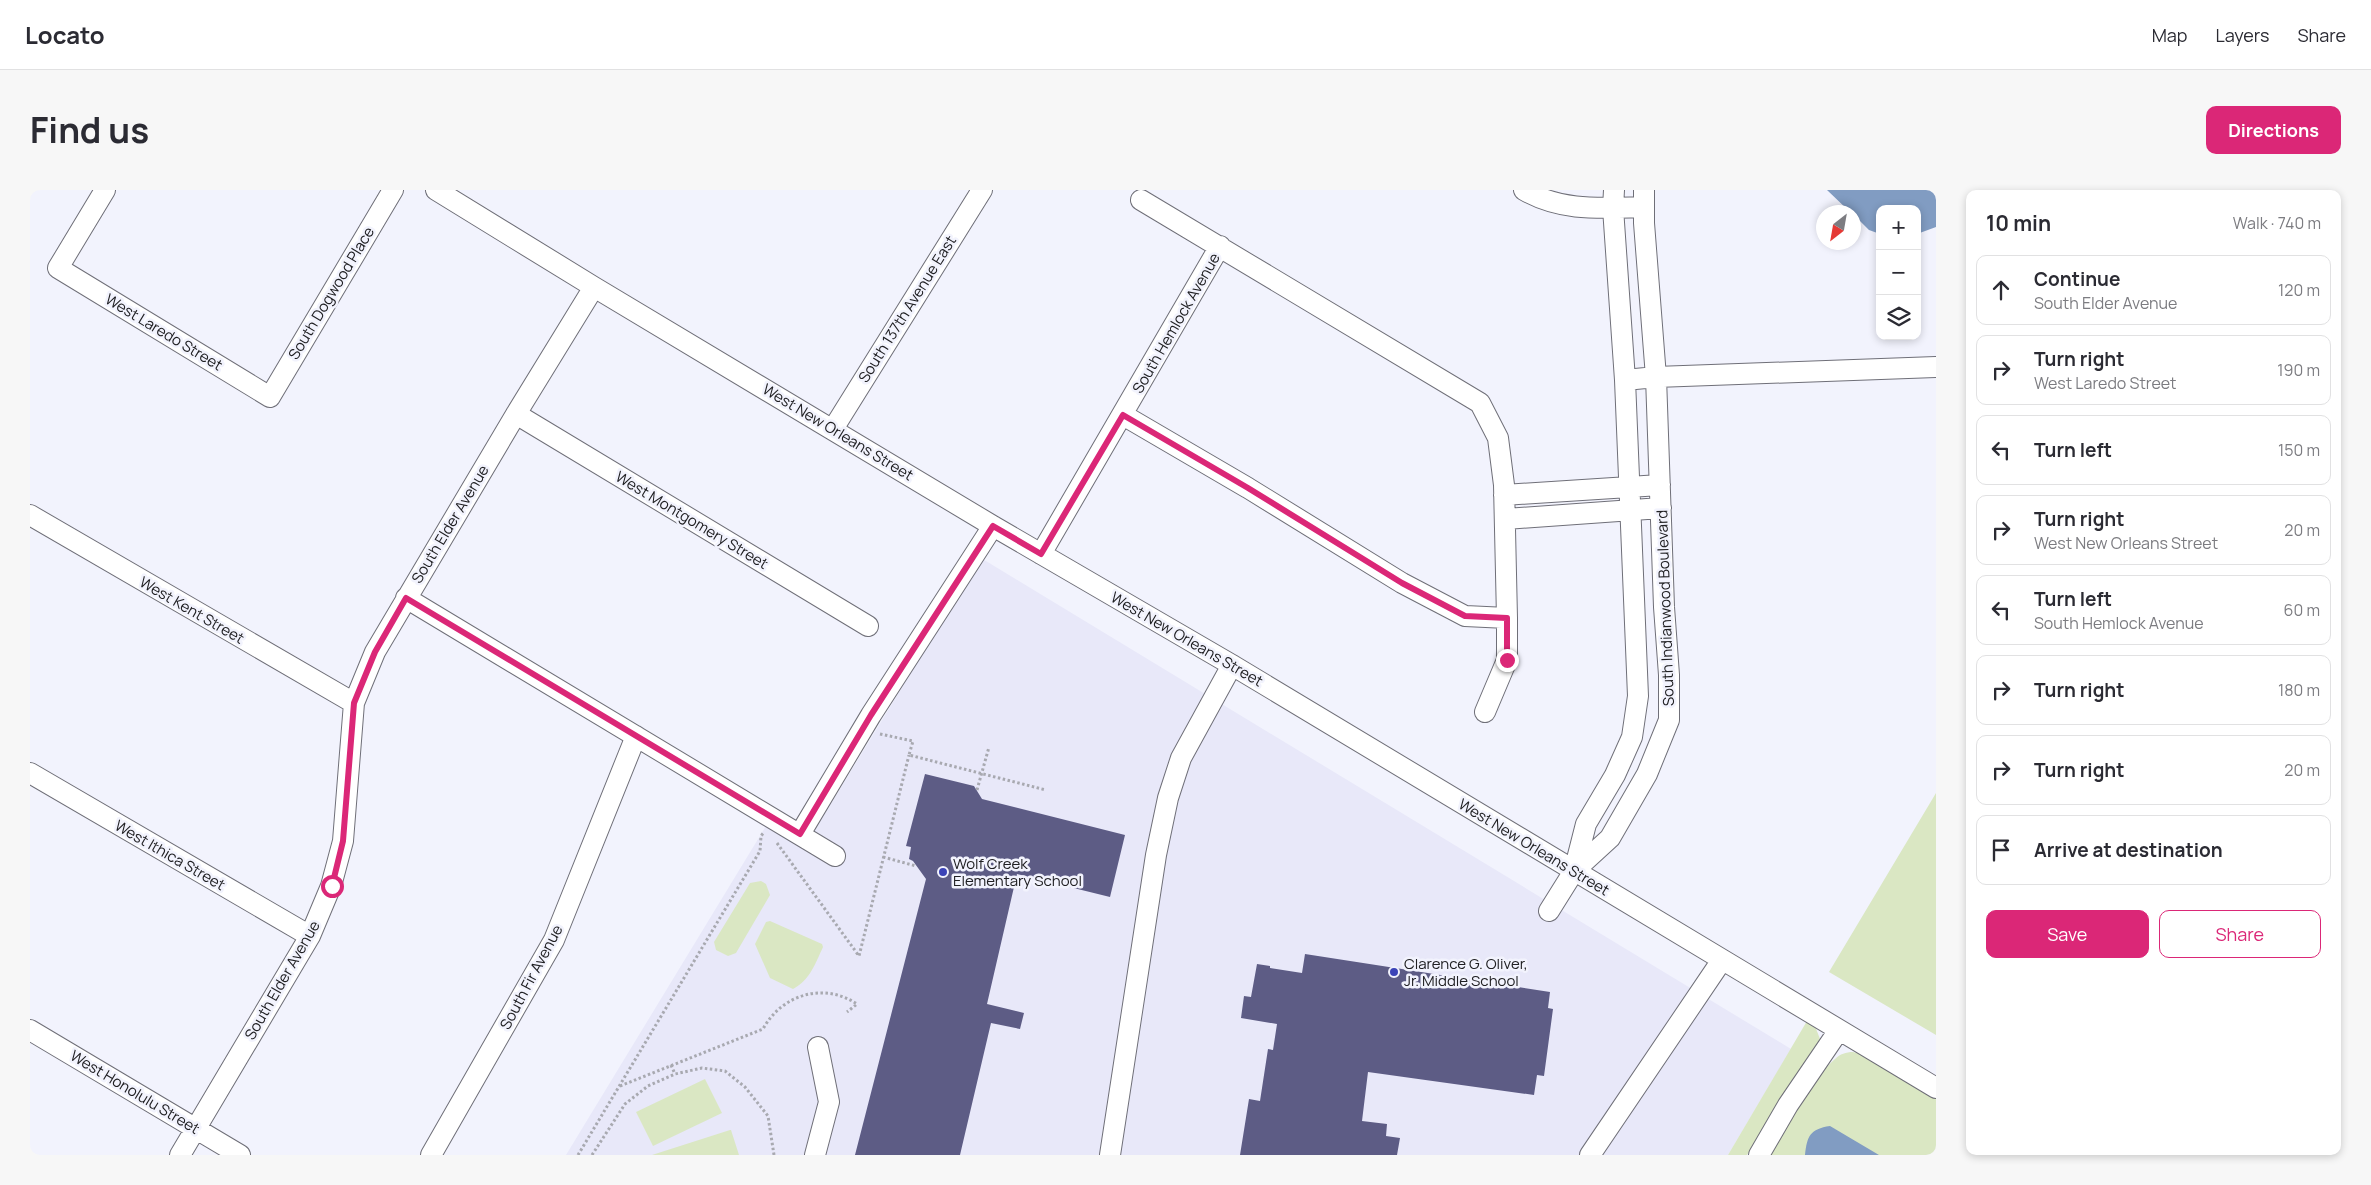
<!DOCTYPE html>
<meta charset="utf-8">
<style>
body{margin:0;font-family:Manrope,sans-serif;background:#f7f7f7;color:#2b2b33}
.controls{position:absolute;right:15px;top:15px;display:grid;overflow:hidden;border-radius:10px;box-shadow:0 2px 8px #0003}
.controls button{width:45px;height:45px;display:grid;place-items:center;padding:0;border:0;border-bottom:1px solid #e1e1e2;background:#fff;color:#2b2b33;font:25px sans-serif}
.compass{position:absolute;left:1786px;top:15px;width:45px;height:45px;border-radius:50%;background:#fff;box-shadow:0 2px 8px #0003;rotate:211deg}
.stop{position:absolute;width:15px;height:15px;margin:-11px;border:4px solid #db2777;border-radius:50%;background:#fff}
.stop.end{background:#db2777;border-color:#fff;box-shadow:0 1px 5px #0008}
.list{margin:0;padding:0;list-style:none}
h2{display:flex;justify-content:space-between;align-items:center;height:65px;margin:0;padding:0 20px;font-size:21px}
h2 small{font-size:16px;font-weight:400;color:#7c7c81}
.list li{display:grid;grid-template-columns:32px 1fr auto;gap:15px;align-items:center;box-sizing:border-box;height:70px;margin:0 10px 10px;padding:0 10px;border:1px solid #e1e1e2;border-radius:10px}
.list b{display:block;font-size:19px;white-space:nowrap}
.list p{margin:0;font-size:16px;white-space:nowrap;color:#7c7c81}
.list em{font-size:16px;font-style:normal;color:#7c7c81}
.actions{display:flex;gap:10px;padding:15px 20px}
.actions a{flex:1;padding:11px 0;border:1px solid #db2777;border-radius:10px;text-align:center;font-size:18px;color:#db2777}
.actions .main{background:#db2777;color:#fff}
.icon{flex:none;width:28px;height:28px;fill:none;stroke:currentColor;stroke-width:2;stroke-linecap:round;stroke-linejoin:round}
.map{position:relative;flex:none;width:1906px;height:965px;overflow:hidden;border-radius:10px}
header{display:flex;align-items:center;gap:30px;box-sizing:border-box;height:70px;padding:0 25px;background:#fff;border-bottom:1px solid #e1e1e2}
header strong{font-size:24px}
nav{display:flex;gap:28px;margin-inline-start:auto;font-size:18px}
.intro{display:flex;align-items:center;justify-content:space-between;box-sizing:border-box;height:120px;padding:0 30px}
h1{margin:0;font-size:35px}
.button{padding:12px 22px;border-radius:10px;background:#db2777;color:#fff;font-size:18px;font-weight:700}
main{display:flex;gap:30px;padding:0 30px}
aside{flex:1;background:#fff;border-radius:10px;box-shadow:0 2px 8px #0003}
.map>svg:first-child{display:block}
</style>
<header>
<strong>Locato</strong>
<nav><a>Map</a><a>Layers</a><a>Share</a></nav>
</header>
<div class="intro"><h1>Find us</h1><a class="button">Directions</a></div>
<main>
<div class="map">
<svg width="1906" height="965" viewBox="0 0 1906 965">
<rect width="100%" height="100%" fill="#f2f3fd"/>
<!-- built -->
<path fill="#e8e8f9" d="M951,368L1761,859L1698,965H536L736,636L774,658Z"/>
<!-- green -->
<path fill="#dae7c3" d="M1906,603V845L1799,782Z
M731,691L736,694L740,705L706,763L698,766L686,760L684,752L720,693Z
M740,731L792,754L793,757C785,774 780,790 763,799L740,788L725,754L736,732Z
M1777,831L1785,836L1790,849L1717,965H1698Z
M1823,862L1831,864L1906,909V965H1739C1754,940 1784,886 1805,869C1810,864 1816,862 1823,862Z
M675,889L692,923L623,956L606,922Z
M701,940L709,965H622L700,940Z"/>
<!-- water -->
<path fill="#819cc2" d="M1797,0H1906V37L1887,44V19H1850V44L1839,40L1824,25V22H1820Z
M1800,936L1849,965H1775C1777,946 1780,939 1800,936Z"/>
<!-- building -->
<path fill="#5d5c85" d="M895,584L944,596L952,609L1095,645L1080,707L987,684L957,814L994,823L990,839L961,833L930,965H825L896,689L883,671L879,669L881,657L876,656Z
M1275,764L1520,802L1518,818L1523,819L1514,886L1507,885L1504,905L1338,882L1332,931L1357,934L1356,946L1370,948L1367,965H1210L1219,909L1230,911L1238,859L1243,860L1247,834L1211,828L1214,806L1221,807L1227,774L1240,776V778L1272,783Z"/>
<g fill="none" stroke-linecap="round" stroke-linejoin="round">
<defs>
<path id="minor" d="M75,0L28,78L240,207L363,0
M406,0L564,97L963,336L1202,475L1906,898
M1494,0C1532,22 1571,18 1614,17
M1111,10L1450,213L1468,248L1474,295L1477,428V470L1455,522
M1595,190L1626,187L1906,177
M486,224L838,436
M1093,225L1218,298L1372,393L1435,426L1477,428
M803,239L952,0
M1474,305L1630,295
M0,325L324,513
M1476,329L1631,318
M1011,364L1190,56
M376,408L805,666
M0,583L280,746
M770,644L841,525L963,336
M1544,681L1556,634L1585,585L1602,547L1608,506L1595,190L1583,18L1584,0
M1519,721L1544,681L1580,648L1617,584L1639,530V485L1634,417L1626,187L1614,33V0
M0,840L210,965
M150,965L280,746L301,696L313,651L324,513L345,462L486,224L564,97
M401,965L524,750L606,546
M785,965L799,912L788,857
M1080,965L1126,665L1138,608L1151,568L1202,475
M1560,965L1692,770
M1729,965L1758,915L1809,840"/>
</defs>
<!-- minor casing -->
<use href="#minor" stroke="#6f6f78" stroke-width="22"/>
<!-- path -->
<path stroke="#a8a9b0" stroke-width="3" stroke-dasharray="2.5 2.5" stroke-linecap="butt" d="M850,544L883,551L879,565L1016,600
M947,600L959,557
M747,653L829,766L879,565
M853,667L886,676
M641,875L645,884
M590,896L733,839C752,804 794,792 827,814L817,822
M548,965L730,661L731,646L734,642
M562,965L595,914L618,896L645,884L672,878L695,881L715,897L738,926L744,965"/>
<!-- minor -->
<use href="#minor" stroke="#fff" stroke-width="20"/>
</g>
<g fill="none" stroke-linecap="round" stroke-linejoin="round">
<!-- route -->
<path stroke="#db2777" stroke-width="6" d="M302,696L313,651L324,513L345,462L376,408L770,644L841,525L963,336L1011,364L1093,225L1218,298L1372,393L1435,426L1477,428V470"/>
</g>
<!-- markers -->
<g fill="#3b43b7" stroke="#f2f3fd" stroke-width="2">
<circle cx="913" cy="682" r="5"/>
<circle cx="1364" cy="782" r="5"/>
</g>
<g text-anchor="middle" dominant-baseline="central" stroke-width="5" stroke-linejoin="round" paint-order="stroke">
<!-- street labels -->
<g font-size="15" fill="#202023" stroke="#f2f3fd">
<text transform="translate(301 103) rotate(-59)">South Dogwood Place</text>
<text transform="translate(877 119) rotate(-58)">South 137th Avenue East</text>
<text transform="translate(1146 133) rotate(-60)">South Hemlock Avenue</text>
<text transform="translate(134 142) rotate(31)">West Laredo Street</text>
<text transform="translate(808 242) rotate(31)">West New Orleans Street</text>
<text transform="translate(662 330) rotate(31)">West Montgomery Street</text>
<text transform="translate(420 334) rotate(-59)">South Elder Avenue</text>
<text transform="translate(1635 418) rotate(-92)">South Indianwood Boulevard</text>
<text transform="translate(162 420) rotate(30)">West Kent Street</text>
<text transform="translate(1157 449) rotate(30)">West New Orleans Street</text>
<text transform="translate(1504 657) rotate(31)">West New Orleans Street</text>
<text transform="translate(140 665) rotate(30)">West Ithica Street</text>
<text transform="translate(501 787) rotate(-62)">South Fir Avenue</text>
<text transform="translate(252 790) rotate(-60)">South Elder Avenue</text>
<text transform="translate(105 902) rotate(31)">West Honolulu Street</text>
</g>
<!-- poi labels -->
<g font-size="15" fill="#202023" stroke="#f2f3fd" text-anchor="start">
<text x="923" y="673">Wolf Creek<tspan x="923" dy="17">Elementary School</tspan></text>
<text x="1374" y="773">Clarence G. Oliver,<tspan x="1374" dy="17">Jr. Middle School</tspan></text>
</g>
</g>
</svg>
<div class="controls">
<button>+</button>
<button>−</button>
<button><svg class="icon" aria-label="layers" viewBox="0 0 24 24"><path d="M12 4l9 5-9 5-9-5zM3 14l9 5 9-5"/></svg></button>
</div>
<svg class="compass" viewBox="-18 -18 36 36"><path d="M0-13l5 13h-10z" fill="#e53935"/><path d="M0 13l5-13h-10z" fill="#7c7c81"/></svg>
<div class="stop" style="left:302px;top:696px"></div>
<div class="stop end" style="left:1477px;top:470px"></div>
</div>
<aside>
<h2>10 min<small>Walk · 740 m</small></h2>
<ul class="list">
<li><svg class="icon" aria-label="ahead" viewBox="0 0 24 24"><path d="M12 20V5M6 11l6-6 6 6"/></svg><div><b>Continue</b><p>South Elder Avenue</p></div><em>120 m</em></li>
<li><svg class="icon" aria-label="right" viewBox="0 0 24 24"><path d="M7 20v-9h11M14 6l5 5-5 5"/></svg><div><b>Turn right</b><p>West Laredo Street</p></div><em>190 m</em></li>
<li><svg class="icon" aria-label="left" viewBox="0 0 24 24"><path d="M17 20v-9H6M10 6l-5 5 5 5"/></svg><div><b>Turn left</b></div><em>150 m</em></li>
<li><svg class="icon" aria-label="right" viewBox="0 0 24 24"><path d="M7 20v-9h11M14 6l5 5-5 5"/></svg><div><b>Turn right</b><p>West New Orleans Street</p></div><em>20 m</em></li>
<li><svg class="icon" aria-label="left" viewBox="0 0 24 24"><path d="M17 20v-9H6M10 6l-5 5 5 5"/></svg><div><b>Turn left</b><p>South Hemlock Avenue</p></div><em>60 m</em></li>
<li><svg class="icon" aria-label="right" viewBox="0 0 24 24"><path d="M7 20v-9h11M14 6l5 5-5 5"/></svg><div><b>Turn right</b></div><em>180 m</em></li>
<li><svg class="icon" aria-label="right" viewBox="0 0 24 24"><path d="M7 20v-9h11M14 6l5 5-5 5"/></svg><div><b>Turn right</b></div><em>20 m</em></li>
<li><svg class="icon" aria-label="arrive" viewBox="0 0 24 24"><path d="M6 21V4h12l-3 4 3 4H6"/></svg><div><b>Arrive at destination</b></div></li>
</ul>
<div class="actions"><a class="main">Save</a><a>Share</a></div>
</aside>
</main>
